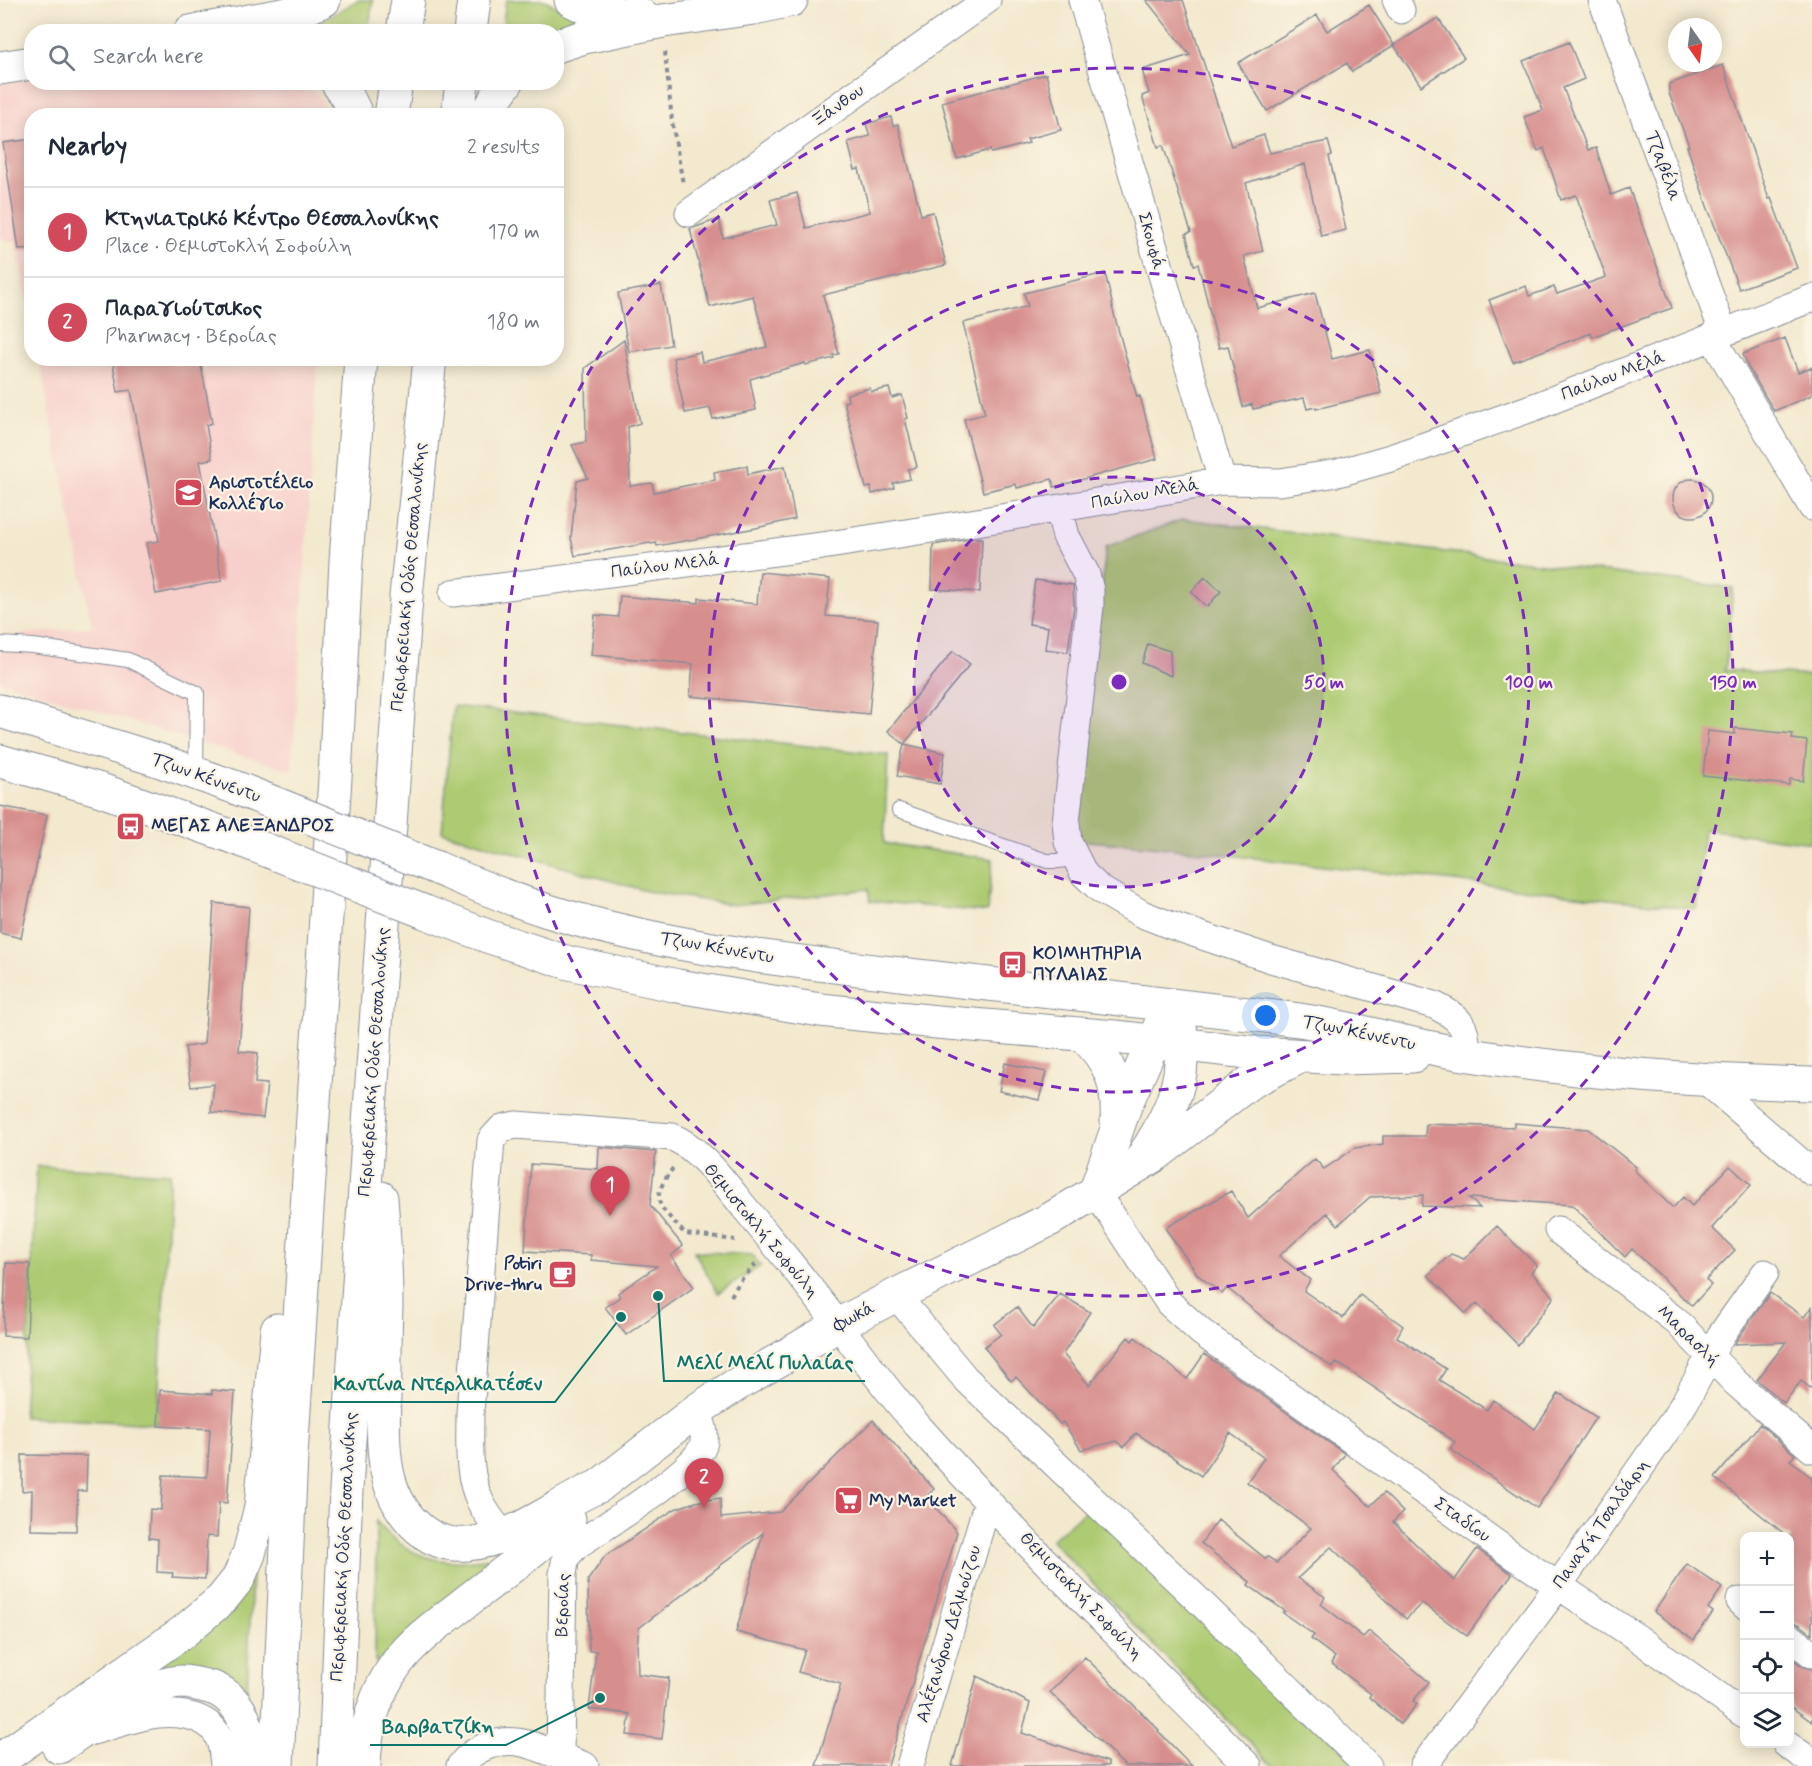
<!DOCTYPE html>
<meta charset="utf-8">
<style>
body{margin:0;font-family:Mynerve,sans-serif;background:#f6f6f7;color:#1f2937}
.controls{position:absolute;right:18px;bottom:18px;display:grid;overflow:hidden;border-radius:12px;box-shadow:0 3px 15px #0003}
.controls button{width:54px;height:54px;display:grid;place-items:center;padding:0;border:0;border-bottom:2px solid #e0e1e3;background:#fff;color:#1f2937;font:30px sans-serif}
.compass{position:absolute;left:1668px;top:18px;width:54px;height:54px;border-radius:50%;background:#fff;box-shadow:0 3px 15px #0003;rotate:166deg}
.you{position:absolute;left:1266px;top:1016px;width:21px;height:21px;margin:-15px;border:4px solid #fff;border-radius:50%;background:#1a73e8;box-shadow:0 0 0 9px #1a73e833}
.badge{display:grid;place-items:center;width:39px;height:39px;border-radius:50%;background:#d1495b;color:#fff;font-size:20px;font-weight:700}
.pin{position:absolute;translate:-50% -50px;filter:drop-shadow(0 2px 3px #0008)}
.pin::after{content:'';position:absolute;top:32px;width:21px;height:18px;background:inherit;clip-path:polygon(0 0,100% 0,50% 100%)}
.list{margin:0;padding:0;list-style:none}
h2{display:flex;justify-content:space-between;align-items:center;height:78px;margin:0;padding:0 24px;font-size:26px}
h2 small{font-size:20px;font-weight:400;color:#747a83}
.list li{display:grid;grid-template-columns:39px 1fr auto;gap:18px;align-items:center;box-sizing:border-box;height:90px;padding:0 24px;border-top:2px solid #e0e1e3}
.list b{display:block;font-size:22px;white-space:nowrap}
.list p{margin:0;font-size:20px;white-space:nowrap;color:#747a83}
.list em{font-size:20px;font-style:normal;color:#747a83}
.icon{flex:none;width:33px;height:33px;fill:none;stroke:currentColor;stroke-width:2;stroke-linecap:round;stroke-linejoin:round}
.map{position:relative;flex:none;width:1812px;height:1766px;overflow:hidden}
.search{position:absolute;background:#fff;box-shadow:0 3px 15px #0003;left:24px;top:24px;width:540px;height:66px;display:flex;align-items:center;gap:15px;box-sizing:border-box;padding:0 21px;border-radius:24px;color:#747a83;font-size:22px}
.panel{position:absolute;background:#fff;box-shadow:0 3px 15px #0003;left:24px;top:108px;width:540px;height:258px;border-radius:24px}
.map>svg:first-child{display:block}
</style>
<div class="map">
<svg width="1812" height="1766" viewBox="0 0 1812 1766">
<rect width="100%" height="100%" fill="#fcf5e5"/>
<filter id="ink" filterUnits="userSpaceOnUse"><feTurbulence type="fractalNoise" baseFrequency=".0167" numOctaves="2"/><feDisplacementMap in="SourceGraphic" scale="12" xChannelSelector="R" yChannelSelector="G"/><feConvolveMatrix kernelMatrix="1 2 1 2 8 2 1 2 1" color-interpolation-filters="sRGB"/></filter>
<filter id="wash" filterUnits="userSpaceOnUse"><feTurbulence type="fractalNoise" baseFrequency=".008" numOctaves="4" result="noise"/><feDisplacementMap in="SourceGraphic" scale="24" xChannelSelector="R" yChannelSelector="G"/><feGaussianBlur stdDeviation="1.35" result="paint"/><feColorMatrix in="noise" values="0 0 0 0 0 0 0 0 0 0 0 0 0 0 0 0 0 1.4 0 .05"/><feComposite in="paint" operator="in"/></filter>
<g filter="url(#wash)">
<rect width="100%" height="100%" fill="#f2e9ce"/>
<!-- built -->
<path fill="#f7d0cb" d="M31,78L32,82L305,83L322,99L327,115L32,116L31,322L16,242L0,238V83Z
M39,359H318L292,771L0,681V636L92,627Z"/>
<!-- green -->
<path fill="#adcb72" stroke="#647d68" stroke-width="1.5" d="M357,0H373L368,31H288C313,25 336,15 357,0Z
M506,0H545L562,10L583,20L556,32H502Z
M1184,519L1733,588L1726,665L1724,670L1812,676V843L1704,829L1696,909L1150,846L1074,840L1106,547Z
M453,706L888,755L884,843L993,859L987,912L870,901L868,889L734,905L646,891L442,832Z
M37,1166L170,1173L157,1424L23,1417Z
M694,1251L752,1255L761,1266L718,1293Z
M1090,1507L1360,1766H1272L1051,1540Z
M376,1521C413,1565 452,1567 504,1555L376,1663L375,1660Z
M252,1574L247,1691L227,1680L150,1669Z"/>
<g id="blocks">
<!-- building -->
<path fill="#d78f8e" d="M1146,0H1183L1231,146L1264,135L1270,153L1328,141L1332,155L1329,156L1346,230L1321,236L1305,164L1246,183L1263,251L1244,256L1257,308L1315,293L1332,359L1370,350L1381,393L1316,409V407L1307,409L1304,398L1253,409L1252,404L1243,407L1228,346L1219,348L1198,264L1194,265L1186,234L1191,232L1163,145L1158,147L1142,96L1149,93L1142,70L1190,55Z
M1369,5L1394,45L1352,72L1347,63L1267,111L1238,63L1317,15L1327,31Z
M1438,18L1464,58L1421,86L1394,45Z
M1569,42L1584,79L1563,88L1588,150L1596,148L1611,195L1629,188L1672,308L1592,337L1591,333L1513,362L1489,300L1526,286L1529,296L1554,287L1557,294L1606,277L1576,195L1561,200L1544,148L1538,151L1524,117L1543,110L1523,61Z
M1723,65L1769,199L1771,198L1797,268L1739,289L1707,206L1687,146H1689L1669,93V84Z
M1046,74L1061,130L1027,139L1029,143L1003,150L991,153L990,150L957,159L942,102Z
M891,117L893,126L898,124L921,215L933,212L946,265L823,295L839,354L833,355L834,358L806,365L805,363L750,379L756,410L713,419L710,408L685,413L673,358L700,352L702,362L767,347L753,296L710,307L690,229L719,219L723,238L777,225L770,200L797,193L806,228L870,212L859,169L855,170L848,142L870,136L866,124Z
M32,139V249L19,250L3,143Z
M1105,273L1113,307H1112L1137,397L1140,396L1157,459L1054,487L1052,479L1017,488L1016,484L983,492L964,419L985,414L963,323L1028,306L1024,293Z
M661,285L671,345L629,352L618,293Z
M1785,338L1798,372L1812,367V395L1774,411L1748,367L1743,354Z
M624,340L640,423L628,427L630,486L652,483L654,492L715,480L714,472L747,466L748,474L785,466L795,519L756,528L657,546L656,543L651,544L650,543L575,556L571,538L577,481L588,478L572,445L586,442L585,368Z
M112,358H181L182,363L200,360L212,423L206,425L212,459L200,461L222,581L156,594L146,543L159,541L131,390L118,392Z
M870,388L871,392L889,388L892,398L902,395L908,418L905,419L917,467L908,469L910,479L893,483L894,488L872,494L871,487L866,488L844,402L848,401L847,394Z
M1673 498a19 19 0 1 1 38 0a19 19 0 1 1-38 0Z
M976,538H982L980,592L932,589L933,545Z
M760,572L830,579L826,616L878,620L869,714L690,696L693,664L591,655L595,615L618,617L620,596L699,603V598L757,604Z
M1205,577L1221,591L1207,607L1191,592Z
M1035,580L1073,585L1074,605L1068,652L1045,649L1048,627L1029,624Z
M1148,644L1170,651L1171,676L1142,663Z
M953,651L970,664L904,744L888,731Z
M1735,728L1793,734L1792,739L1807,741L1803,781L1790,779L1789,785L1703,776L1708,731L1735,734Z
M904,744L945,753L940,784L897,776Z
M0,806L47,815L21,938L0,933Z
M214,903L249,907L239,1051L258,1053L255,1083L267,1084L263,1118L211,1112L214,1084L191,1087L185,1047L204,1044Z
M1005,1063L1046,1072L1039,1100L999,1091Z
M1514,1123L1588,1129L1636,1167L1634,1170L1673,1208L1683,1197L1692,1206L1730,1166L1751,1185L1712,1228L1735,1250L1706,1280L1711,1285L1692,1306L1632,1249L1625,1257L1572,1205L1469,1198L1480,1208L1422,1206L1423,1195L1370,1197L1338,1225L1327,1213L1279,1256L1310,1280L1304,1291L1343,1318L1360,1295L1403,1326L1397,1337L1446,1369L1439,1380L1487,1410L1493,1400L1535,1429L1559,1393L1596,1417L1537,1508L1450,1449L1455,1442L1342,1366L1336,1363L1333,1368L1277,1329L1227,1288L1222,1294L1198,1275L1165,1228L1231,1191L1248,1218L1315,1159L1324,1169L1355,1148L1383,1144V1136H1425L1426,1124L1514,1127Z
M599,1147L656,1152L650,1205L683,1246L671,1256L694,1287L626,1335L605,1307L620,1297L618,1293L657,1266L591,1260V1255L525,1251L531,1164L598,1169Z
M1497,1226L1537,1266L1531,1272L1554,1297L1518,1345L1477,1303L1466,1314L1428,1275L1451,1254L1464,1259Z
M6,1263L30,1264L27,1337L3,1336Z
M1770,1293L1804,1317L1812,1307V1389L1801,1381L1784,1403L1757,1380L1786,1342L1734,1344Z
M1060,1294L1090,1312L1063,1354L1089,1385L1128,1337L1132,1341L1135,1337L1187,1379L1204,1354L1345,1454L1333,1470L1370,1506L1384,1493L1403,1512L1393,1522L1454,1581L1477,1549L1512,1574L1467,1636L1422,1603L1406,1619L1331,1547L1298,1578L1325,1597L1321,1604L1363,1637L1369,1631L1429,1682L1413,1701L1417,1704L1400,1724L1369,1697L1371,1694L1331,1663L1335,1657L1311,1639L1314,1635L1283,1613L1285,1611L1248,1585L1250,1582L1201,1543L1218,1520L1266,1559L1268,1557L1277,1563L1311,1528L1247,1482L1264,1458L1230,1433L1201,1476L1136,1433L1124,1447L1117,1441L1081,1450L1063,1422L1060,1424L1016,1377L1011,1381L984,1347L1001,1334L994,1325L1017,1307L1033,1328Z
M160,1390L212,1394V1390L235,1392L227,1503L219,1502L217,1537L207,1536L205,1579L172,1577L173,1573L157,1572L158,1539L149,1538L150,1509L161,1510L163,1475L207,1477L210,1429L158,1426Z
M873,1420L934,1489L926,1497L957,1532L888,1766H816L841,1684L798,1672L805,1650L736,1632L763,1533L639,1628L637,1645L638,1674L669,1678L662,1739L627,1735L630,1714L589,1709L596,1651H589L588,1580L605,1556L675,1509L695,1502L720,1498L721,1518L780,1512Z
M1760,1424L1795,1455L1790,1460L1812,1478V1634L1799,1624L1790,1622V1536H1787L1715,1478Z
M22,1455L87,1456L86,1491H78L76,1531L31,1530L32,1490L22,1491Z
M1687,1564L1722,1588L1708,1608L1713,1612L1694,1640L1654,1612Z
M1085,1657L1159,1730L1158,1731L1192,1766H1125L1050,1692Z
M1790,1657L1802,1666L1812,1669V1722L1790,1706Z
M977,1676L1030,1703L1022,1733L1108,1762V1766H952Z"/>
</g>
</g>
<g filter="url(#ink)">
<use href="#blocks" fill-opacity="0" stroke="#868c96" stroke-width="1.5"/>
<g fill="none" stroke-linecap="round" stroke-linejoin="round">
<defs>
<path id="lane" d="M0,644L33,646L128,660L197,693L196,774
M899,810L1047,861H1060L1075,858"/>
<path id="street" d="M1082,0L1222,481
M1396,0L1401,10
M1602,0L1723,332
M689,213L987,0
M1712,337L1812,507
M1059,509L1066,536L1086,574L1090,590V606L1066,822L1068,842L1084,874L1101,890L1142,914L1170,925L1271,959L1434,1005C1460,1018 1468,1025 1466,1055
M453,593L822,546L983,521L1222,481L1280,482L1338,473L1394,457L1537,406L1812,298
M1706,1081L1812,1172
M1095,1193L1110,1213L1169,1303L1201,1332L1515,1557L1636,1637L1744,1714
M1558,1230L1676,1321L1736,1383L1812,1449
M896,1295L965,1378L1195,1597L1368,1766
M504,1536C495,1525 486,1514 480,1501C467,1474 470,1442 470,1413L491,1140L502,1128L516,1125L672,1137C702,1149 728,1188 749,1213C769,1238 790,1262 809,1287C846,1333 879,1383 919,1427C1024,1544 1138,1654 1248,1766
M1740,1601L1744,1605
M1790,1637L1812,1654
M89,1732C109,1727 138,1716 158,1714C177,1712 206,1715 217,1734C223,1744 223,1755 224,1766
M1786,1744L1812,1762
M560,1756L563,1574L566,1557L577,1545C605,1526 692,1474 703,1446C707,1434 701,1421 697,1410
M460,1766C474,1747 500,1738 523,1743C542,1747 566,1759 585,1766
M910,1766L988,1501
M1423,1766L1558,1586L1675,1418L1685,1402L1721,1335L1765,1273"/>
<path id="secondary" d="M663,21L754,8L791,0
M0,68L32,63
M0,711L155,759L234,787
M0,761L101,790L233,837
M437,868C474,884 510,899 548,911C673,950 806,963 935,978C1054,991 1172,1005 1291,1019C1351,1026 1409,1046 1470,1055C1583,1073 1697,1081 1812,1084
M425,912L487,936L569,963L678,986L820,1010L937,1022L1115,1037L1257,1053L1343,1058L1413,1056
M1083,1035C1110,1061 1119,1083 1117,1121
M1142,1158C1161,1130 1180,1096 1181,1062C1182,1049 1181,1036 1180,1024
M1095,1193L1125,1106L1161,1024
M599,1486L697,1410L736,1385L838,1325L896,1295L1051,1219L1157,1154L1249,1083L1301,1056"/>
<path id="highway" d="M571,0C593,12 616,14 641,15
M190,32L288,14L302,10L324,0
M403,32L408,0
M470,32L474,0
M556,46L584,37L663,21
M337,82L348,98L357,116
M391,116L396,82
M458,116L462,82
M487,116L498,94L507,82
M381,1198C384,1235 386,1271 386,1307C385,1329 385,1350 385,1371C384,1405 381,1439 387,1471C395,1510 424,1548 467,1544C517,1540 554,1505 599,1486
M59,1747C91,1725 142,1684 181,1682C192,1682 202,1685 213,1688C227,1693 239,1706 244,1720C250,1735 251,1751 252,1766
M0,1760L183,1632L222,1599L238,1579L249,1554L261,1507L277,1330
M277,1766L291,1456L335,778L346,561L361,358
M335,1766L346,1490L369,1124L406,597L430,358
M364,1766C365,1729 375,1693 397,1663C414,1640 440,1622 462,1605C498,1577 535,1550 569,1519"/>
</defs>
<!-- lane casing -->
<use href="#lane" stroke="#868c96" stroke-width="16"/>
<!-- street casing -->
<use href="#street" stroke="#868c96" stroke-width="29"/>
<!-- secondary casing -->
<use href="#secondary" stroke="#868c96" stroke-width="35"/>
<!-- highway casing -->
<use href="#highway" stroke="#868c96" stroke-width="35"/>
<!-- path -->
<path stroke="#868c96" stroke-width="4" stroke-dasharray="4.5 4.5" stroke-linecap="butt" d="M665,52L672,121L683,184
M673,1168C647,1203 660,1205 685,1234L735,1240
M731,1296L740,1281L756,1264"/>
<!-- lane -->
<use href="#lane" stroke="#fff" stroke-width="14"/>
<!-- street -->
<use href="#street" stroke="#fff" stroke-width="27"/>
<!-- secondary -->
<use href="#secondary" stroke="#fff" stroke-width="33"/>
<!-- highway -->
<use href="#highway" stroke="#fff" stroke-width="33"/>
<defs>
<path id="secondary-bridge" d="M234,787L437,868
M233,837L425,912"/>
</defs>
<!-- secondary-bridge casing -->
<use href="#secondary-bridge" stroke="#868c96" stroke-width="35" stroke-linecap="butt"/>
<!-- secondary-bridge -->
<use href="#secondary-bridge" stroke="#fff" stroke-width="33"/>
</g>
</g>
<!-- distance rings -->
<circle cx="1119" cy="682" r="205" fill="#7b2cbf" fill-opacity=".12"/>
<g fill="none" stroke="#7b2cbf" stroke-width="3" stroke-dasharray="10 8">
<circle cx="1119" cy="682" r="205"/>
<circle cx="1119" cy="682" r="410"/>
<circle cx="1119" cy="682" r="614"/>
</g>
<!-- icons -->
<defs>
<symbol id="school-square" viewBox="-11 -11 22 22"><rect x="-9" y="-9" width="18" height="18" rx="4" fill="#d1495b" stroke="#fcf5e5"/><path d="M0-5L7-2L0 1L-7-2ZM-4 1L0 2.5L4 1V4Q0 6-4 4Z" fill="#fff"/></symbol>
<symbol id="bus-square" viewBox="-11 -11 22 22"><rect x="-9" y="-9" width="18" height="18" rx="4" fill="#d1495b" stroke="#fcf5e5"/><path d="M-5-6H5V4H4V6H2V4H-2V6H-4V4H-5ZM-3.5-4V0h7V-4ZM-3.5 1.2v1.5H-2V1.2ZM2 1.2v1.5H3.5V1.2Z" fill="#fff"/></symbol>
<symbol id="cafe-square" viewBox="-11 -11 22 22"><rect x="-9" y="-9" width="18" height="18" rx="4" fill="#d1495b" stroke="#fcf5e5"/><path d="M-5.5-4.5H6V0H3Q3 3.5 0 3.5H-2.5Q-5.5 3.5-5.5 0ZM3-3.2v2h1.7v-2ZM-6 4.5H4V6H-6Z" fill="#fff"/></symbol>
<symbol id="supermarket-square" viewBox="-11 -11 22 22"><rect x="-9" y="-9" width="18" height="18" rx="4" fill="#d1495b" stroke="#fcf5e5"/><path d="M-6-5.5h2.5l.6 2H6L4.5 2H-2.5L-4.4-4H-6ZM-1.5 3.2a1.3 1.3 0 1 0 .1 0ZM3 3.2a1.3 1.3 0 1 0 .1 0Z" fill="#fff"/></symbol>
</defs>
<g fill-rule="evenodd">
<use href="#school-square" x="172" y="476" width="33" height="33"/>
<use href="#bus-square" x="114" y="810" width="33" height="33"/>
<use href="#bus-square" x="996" y="948" width="33" height="33"/>
<use href="#cafe-square" x="546" y="1258" width="33" height="33"/>
<use href="#supermarket-square" x="832" y="1484" width="33" height="33"/>
</g>
<g text-anchor="middle" dominant-baseline="central" stroke-width="4.5" stroke-linejoin="round" paint-order="stroke">
<!-- street labels -->
<g font-size="18" fill="#1b2f5e" stroke="#fcf5e5">
<text transform="translate(838 106) rotate(-36)">Ξάνθου</text>
<text transform="translate(1663 166) rotate(70)">Τζαβέλα</text>
<text transform="translate(1151 241) rotate(74)">Σκουφά</text>
<text transform="translate(1613 376) rotate(-21)">Παύλου Μελά</text>
<text transform="translate(1145 494) rotate(-10)">Παύλου Μελά</text>
<text transform="translate(665 566) rotate(-7)">Παύλου Μελά</text>
<text transform="translate(409 577) rotate(-85)">Περιφερειακή Οδός Θεσσαλονίκης</text>
<text transform="translate(206 778) rotate(20)">Τζων Κέννεντυ</text>
<text transform="translate(717 948) rotate(10)">Τζων Κέννεντυ</text>
<text transform="translate(1359 1033) rotate(12)">Τζων Κέννεντυ</text>
<text transform="translate(374 1062) rotate(-86)">Περιφερειακή Οδός Θεσσαλονίκης</text>
<text transform="translate(761 1231) rotate(50)">Θεμιστοκλή Σοφούλη</text>
<text transform="translate(854 1317) rotate(-28)">Φωκά</text>
<text transform="translate(1688 1336) rotate(44)">Μαρασλή</text>
<text transform="translate(1462 1520) rotate(35)">Σταδίου</text>
<text transform="translate(1601 1524) rotate(-55)">Παναγή Τσαλδάρη</text>
<text transform="translate(344 1547) rotate(-87)">Περιφερειακή Οδός Θεσσαλονίκης</text>
<text transform="translate(1081 1596) rotate(46)">Θεμιστοκλή Σοφούλη</text>
<text transform="translate(563 1605) rotate(-88)">Βεροίας</text>
<text transform="translate(949 1634) rotate(-73)">Αλέξανδρου Δελμούζου</text>
</g>
<!-- poi labels -->
<g font-size="18" font-weight="bold" fill="#1b2f5e" stroke="#fcf5e5" text-anchor="start">
<text x="209" y="483">Αριστοτέλειο<tspan x="209" dy="21">Κολλέγιο</tspan></text>
<text x="151" y="826">ΜΕΓΑΣ ΑΛΕΞΑΝΔΡΟΣ</text>
<text x="1033" y="954">ΚΟΙΜΗΤΗΡΙΑ<tspan x="1033" dy="21">ΠΥΛΑΙΑΣ</tspan></text>
<text x="542" y="1264" text-anchor="end">Potiri<tspan x="542" dy="21">Drive-thru</tspan></text>
<text x="869" y="1501">My Market</text>
</g>
</g>
<circle cx="1119" cy="682" r="9" fill="#7b2cbf" stroke="#fcf5e5" stroke-width="3"/>
<g font-size="18" text-anchor="middle" font-weight="bold" fill="#7b2cbf" stroke="#fcf5e5" stroke-width="4.5" stroke-linejoin="round" paint-order="stroke">
<text x="1324" y="688">50 m</text>
<text x="1529" y="688">100 m</text>
<text x="1733" y="688">150 m</text>
</g>
<!-- callouts -->
<path fill="none" stroke="#0f766e" stroke-width="2" d="M658 1296L664 1381H865M621 1317L555 1402H322M600 1698L506 1745H370"/>
<g fill="#0f766e" stroke="#fcf5e5" stroke-width="2">
<circle cx="658" cy="1296" r="6"/>
<circle cx="621" cy="1317" r="6"/>
<circle cx="600" cy="1698" r="6"/>
</g>
<g font-size="20" text-anchor="middle" font-weight="bold" fill="#0f766e" stroke="#fcf5e5" stroke-width="4.5" stroke-linejoin="round" paint-order="stroke">
<text x="765" y="1369">Μελί Μελί Πυλαίας</text>
<text x="438" y="1390">Καντίνα Ντερλικατέσεν</text>
<text x="438" y="1733">Βαρβατζίκη</text>
</g>
</svg>
<div class="controls">
<button>+</button>
<button>−</button>
<button><svg class="icon" aria-label="locate" viewBox="0 0 24 24"><circle cx="12" cy="12" r="6"/><path d="M12 2v4M12 18v4M2 12h4M18 12h4"/></svg></button>
<button><svg class="icon" aria-label="layers" viewBox="0 0 24 24"><path d="M12 4l9 5-9 5-9-5zM3 14l9 5 9-5"/></svg></button>
</div>
<svg class="compass" viewBox="-18 -18 36 36"><path d="M0-13l5 13h-10z" fill="#e53935"/><path d="M0 13l5-13h-10z" fill="#747a83"/></svg>
<div class="you"></div>
<div class="pin badge" style="left:610px;top:1216px">1</div>
<div class="pin badge" style="left:704px;top:1508px">2</div>
<div class="search"><svg class="icon" aria-label="search" viewBox="0 0 24 24"><circle cx="10" cy="10" r="6"/><path d="M15 15l6 6"/></svg>Search here</div>
<section class="panel">
<h2>Nearby<small>2 results</small></h2>
<ul class="list">
<li><span class="badge">1</span><div><b>Κτηνιατρικό Κέντρο Θεσσαλονίκης</b><p>Place · Θεμιστοκλή Σοφούλη</p></div><em>170 m</em></li>
<li><span class="badge">2</span><div><b>Παραγιούτσικος</b><p>Pharmacy · Βεροίας</p></div><em>180 m</em></li>
</ul>
</section>
</div>
